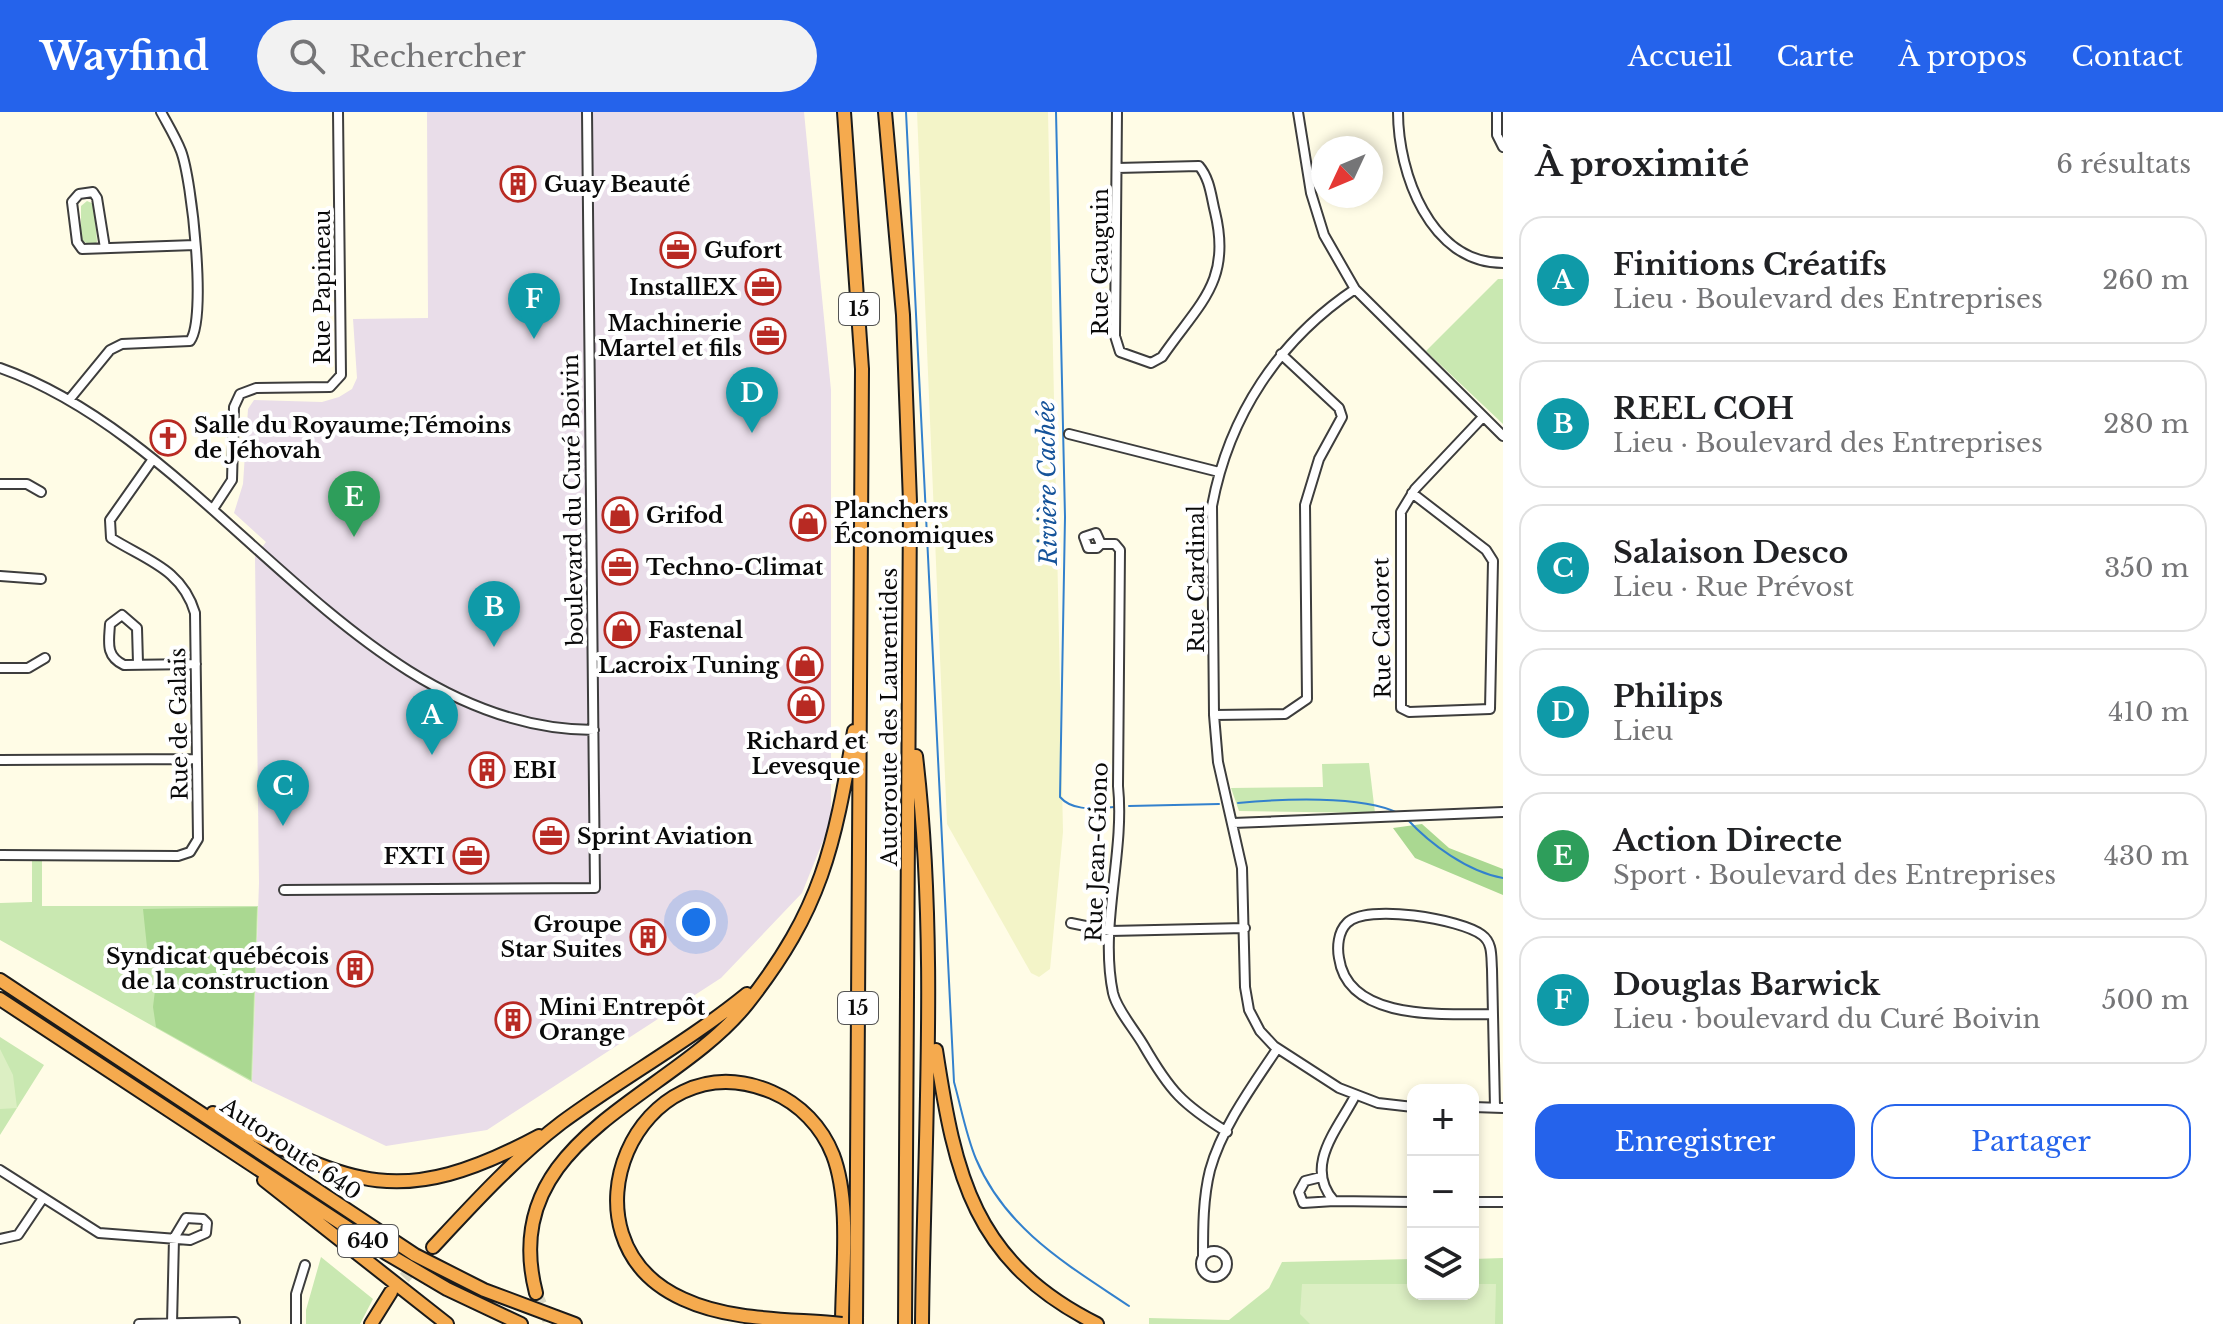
<!DOCTYPE html>
<html lang="fr">
<meta charset="utf-8">
<style>
body{margin:0;font-family:"Libre Baskerville",serif;background:#f2f2f2;color:#202124}
.controls{position:absolute;right:24px;bottom:24px;display:grid;overflow:hidden;border-radius:16px;box-shadow:0 4px 12px #0003}
.controls button{width:72px;height:72px;display:grid;place-items:center;padding:0;border:0;border-bottom:2px solid #e0e0e0;background:#fff;color:#202124;font:40px sans-serif}
.compass{position:absolute;left:1311px;top:24px;width:72px;height:72px;border-radius:50%;background:#fff;box-shadow:0 4px 12px #0003;rotate:226deg}
.you{position:absolute;left:696px;top:810px;width:28px;height:28px;margin:-20px;border:6px solid #fff;border-radius:50%;background:#1a73e8;box-shadow:0 0 0 12px #1a73e833}
.badge{display:grid;place-items:center;width:52px;height:52px;border-radius:50%;background:#2563eb;color:#fff;font-size:26px;font-weight:700}
.pin{position:absolute;translate:-50% -66px;filter:drop-shadow(0 2px 4px #0008)}
.pin::after{content:'';position:absolute;top:42px;width:28px;height:24px;background:inherit;clip-path:polygon(0 0,100% 0,50% 100%)}
.list{margin:0;padding:0;list-style:none}
h2{display:flex;justify-content:space-between;align-items:center;height:104px;margin:0;padding:0 32px;font-size:34px}
h2 small{font-size:26px;font-weight:400;color:#757577}
.list li{display:grid;grid-template-columns:52px 1fr auto;gap:24px;align-items:center;box-sizing:border-box;height:128px;margin:0 16px 16px;padding:0 16px;border:2px solid #e0e0e0;border-radius:24px}
.list b{display:block;font-size:30px;white-space:nowrap}
.list p{margin:0;font-size:26px;white-space:nowrap;color:#757577}
.list em{font-size:26px;font-style:normal;color:#757577}
.actions{display:flex;gap:16px;padding:24px 32px}
.actions a{flex:1;padding:18px 0;border:2px solid #2563eb;border-radius:24px;text-align:center;font-size:28px;color:#2563eb}
.actions .main{background:#2563eb;color:#fff}
.icon{flex:none;width:44px;height:44px;fill:none;stroke:currentColor;stroke-width:2;stroke-linecap:round;stroke-linejoin:round}
.map{position:relative;flex:none;width:1503px;height:1212px;overflow:hidden}
header{display:flex;align-items:center;gap:48px;box-sizing:border-box;height:112px;padding:0 40px;background:#2563eb;color:#fff}
header strong{font-size:38px}
nav{display:flex;gap:44px;margin-inline-start:auto;font-size:28px}
.search{width:560px;height:72px;background:#f2f2f2;display:flex;align-items:center;gap:20px;box-sizing:border-box;padding:0 28px;border-radius:44px;color:#757577;font-size:30px}
main{display:flex}
aside{flex:1;background:#fff}
.map>svg:first-child{display:block}
</style>
<header>
<strong>Wayfind</strong>
<div class="search"><svg class="icon" aria-label="search" viewBox="0 0 24 24"><circle cx="10" cy="10" r="6"/><path d="M15 15l6 6"/></svg>Rechercher</div>
<nav><a>Accueil</a><a>Carte</a><a>À propos</a><a>Contact</a></nav>
</header>
<main>
<div class="map">
<svg width="1503" height="1212" viewBox="0 0 1503 1212">
<rect width="100%" height="100%" fill="#fffce6"/>
<!-- industrial -->
<path fill="#e9dde9" d="M427,0H804L831,278V709L802,781L721,866L487,1018L386,1034L252,970L259,771L255,445L266,430L234,401L243,372L248,297L254,288L322,290L339,285L352,277L357,266L353,207L428,206Z"/>
<!-- farmland -->
<path fill="#f3f4c8" d="M917,0H1048L1063,720L1050,857L1039,865L1031,861L947,712Z"/>
<!-- green -->
<path fill="#c9e8b1" d="M87,89L94,92L97,130L93,133L81,129V94Z
M1498,167H1503V312L1426,239Z
M1369,651L1375,701L1239,699L1231,676L1323,675L1322,652Z
M32,745L42,747V794H258L252,970L0,828V791L32,790Z
M0,925L44,953L0,1023Z
M321,1145L373,1187L360,1212H306V1198Z
M1503,1146V1212H1149V1206L1229,1208L1269,1176L1282,1150L1413,1147V1182H1473V1147Z"/>
<!-- forest -->
<path fill="#aad891" d="M1422,712L1449,736L1503,757V783L1415,746L1393,716Z
M257,795L251,968L156,915L153,895L157,862L148,845L143,797Z"/>
<!-- pitch -->
<path fill="#dcefc3" d="M0,937L13,963L17,996L0,997Z
M1302,1172H1413V1182H1473V1172H1496L1495,1212H1310L1300,1202Z"/>
<g fill="none" stroke-linecap="round" stroke-linejoin="round">
<!-- stream -->
<path stroke="#3381cd" stroke-width="2" d="M906,0L954,970C961,995 966,1023 976,1047C1006,1118 1068,1153 1129,1194
M1056,0L1065,405L1060,685C1073,700 1096,696 1114,695
M1238,691C1281,687 1361,683 1398,701
M1129,694L1219,692
M1407,707C1430,732 1468,760 1503,766"/>
<!-- highway-tunnel -->
<path stroke="#dad8c5" stroke-width="12" stroke-dasharray="12 6" stroke-linecap="butt" d="M392,1179L433,1135
M536,1181L550,1212"/>
<defs>
<path id="minor" d="M1117,0L1115,224L1120,240L1151,251L1162,245C1199,191 1232,170 1215,100C1211,84 1210,67 1199,54L1117,56
M1298,0L1311,81L1324,123L1355,177L1503,324
M1398,0C1398,61 1430,151 1503,151
M1497,0V23L1503,35
M105,136L97,86L93,80L79,82L72,90L77,130L82,137L195,133
M1355,177C1279,228 1229,303 1212,394L1214,603L1218,650L1242,756L1245,875L1249,898L1260,919L1274,934L1339,976L1378,991L1413,995
M0,256C214,331 356,618 594,618
M69,288L110,238L122,232L190,229C207,207 192,68 181,39C176,26 168,13 161,0
M1069,322L1219,360
M0,372H27L41,380
M1412,381L1486,438L1493,449L1490,597L1409,600L1401,596V400L1415,377L1482,306
M213,397L232,368L234,295L240,282L256,276L330,275L341,263L338,0
M1101,432L1096,421L1084,425L1088,436H1097L1101,432H1115L1120,438L1118,674C1125,742 1099,813 1113,881C1117,898 1135,918 1144,934C1170,979 1182,992 1227,1020
M0,464L41,467
M138,551L137,516L122,503L110,512C109,530 105,544 124,553L196,552
M0,556H28L45,546
M1214,603L1285,602L1307,587L1305,393L1319,347L1342,305L1339,296L1281,242
M0,648L197,647
M1233,711L1503,700
M0,743L178,744L190,740L198,727L195,501C182,457 146,448 111,426L110,408L153,347
M284,778L595,776L587,0
M1071,811L1110,819L1245,816
M1492,902C1446,902 1348,910 1339,846C1337,835 1338,820 1347,811C1366,791 1461,807 1482,823C1493,831 1491,845 1492,857L1495,995
M1355,984C1338,1017 1303,1054 1334,1089L1413,1090
M1473,995L1503,996
M0,1058L99,1121L190,1128L206,1121L207,1111L203,1107L186,1106L174,1126L172,1212
M1321,1065L1305,1069L1299,1080L1303,1091L1334,1089
M1473,1090H1503
M0,1127L18,1123L43,1086
M1201 1152a13 13 0 1 1 26 0a13 13 0 1 1-26 0Z
M1203,1145C1203,1115 1203,1086 1210,1058C1222,1015 1253,973 1277,937
M139,1212L235,1210
M296,1212V1182L305,1153"/>
<path id="highway" d="M844,0L862,257L856,1212
M885,0L903,203L910,390L905,1212
M916,644C938,833 924,1022 922,1212
M0,868L415,1143L484,1178L575,1212
M0,887L386,1141L447,1177L521,1212
M936,938C955,1063 973,1150 1097,1212
M213,1001C348,1071 395,1101 539,1024
M264,1068L447,1212
M433,1135C473,1092 514,1047 561,1011C622,966 688,930 747,882
M536,1181C496,1026 671,987 747,892C822,797 834,735 854,619
M832,1211C783,1207 728,1208 683,1187C550,1127 638,923 772,980C800,992 822,1015 833,1043C851,1090 842,1162 842,1212
M371,1212L391,1180"/>
</defs>
<!-- minor casing -->
<use href="#minor" stroke="#3d3d3d" stroke-width="12"/>
<!-- highway casing -->
<use href="#highway" stroke="#1b1b1b" stroke-width="16"/>
<!-- minor -->
<use href="#minor" stroke="#fff" stroke-width="8"/>
<!-- highway -->
<use href="#highway" stroke="#f5aa4e" stroke-width="12"/>
<defs>
<path id="highway-bridge" d="M832,1211L842,1212"/>
</defs>
<!-- highway-bridge casing -->
<use href="#highway-bridge" stroke="#1b1b1b" stroke-width="16" stroke-linecap="butt"/>
<!-- highway-bridge -->
<use href="#highway-bridge" stroke="#f5aa4e" stroke-width="12"/>
</g>
<!-- icons -->
<defs>
<symbol id="building-ring" viewBox="-11 -11 22 22"><circle r="9.5" fill="#fff" stroke="#b82a23" stroke-width="1.5"/><path d="M-4-6H4V6H1V3H-1V6H-4ZM-2.5-4.3h1.7v1.8h-1.7ZM.8-4.3h1.7v1.8H.8ZM-2.5-1h1.7V.8h-1.7ZM.8-1h1.7V.8H.8Z" fill="#b82a23"/></symbol>
<symbol id="office-ring" viewBox="-11 -11 22 22"><circle r="9.5" fill="#fff" stroke="#b82a23" stroke-width="1.5"/><path d="M-6-3h4V-5.5h4V-3h4V5H-6ZM-1-4.5V-3h2v-1.5ZM-6 0V1H6V0Z" fill="#b82a23"/></symbol>
<symbol id="church-ring" viewBox="-11 -11 22 22"><circle r="9.5" fill="#fff" stroke="#b82a23" stroke-width="1.5"/><path d="M-1.2-6h2.4v3.5h3.3v2.4h-3.3V6h-2.4V-.1h-3.3v-2.4h3.3Z" fill="#b82a23"/></symbol>
<symbol id="shop-ring" viewBox="-11 -11 22 22"><circle r="9.5" fill="#fff" stroke="#b82a23" stroke-width="1.5"/><path d="M-5-2.5h2.3a2.7 3.5 0 0 1 5.4 0H5L5.5 6h-11ZM-1.5-2.5h3a1.5 2.3 0 0 0-3 0Z" fill="#b82a23"/></symbol>
</defs>
<g fill-rule="evenodd">
<use href="#building-ring" x="498" y="52" width="40" height="40"/>
<use href="#office-ring" x="658" y="118" width="40" height="40"/>
<use href="#office-ring" x="743" y="155" width="40" height="40"/>
<use href="#office-ring" x="748" y="204" width="40" height="40"/>
<use href="#church-ring" x="148" y="306" width="40" height="40"/>
<use href="#shop-ring" x="600" y="383" width="40" height="40"/>
<use href="#shop-ring" x="788" y="391" width="40" height="40"/>
<use href="#office-ring" x="600" y="435" width="40" height="40"/>
<use href="#shop-ring" x="602" y="498" width="40" height="40"/>
<use href="#shop-ring" x="785" y="533" width="40" height="40"/>
<use href="#shop-ring" x="786" y="573" width="40" height="40"/>
<use href="#building-ring" x="467" y="638" width="40" height="40"/>
<use href="#office-ring" x="531" y="704" width="40" height="40"/>
<use href="#office-ring" x="451" y="724" width="40" height="40"/>
<use href="#building-ring" x="628" y="805" width="40" height="40"/>
<use href="#building-ring" x="335" y="837" width="40" height="40"/>
<use href="#building-ring" x="493" y="888" width="40" height="40"/>
</g>
<g text-anchor="middle" dominant-baseline="central" stroke-width="8" stroke-linejoin="round" paint-order="stroke">
<!-- shield labels -->
<g fill="#fff" stroke="#545454" stroke-width="2">
<rect x="839" y="181" width="40" height="32" rx="6"/>
<rect x="838" y="880" width="40" height="32" rx="6"/>
<rect x="338" y="1113" width="60" height="32" rx="6"/>
</g>
<g font-size="20" font-weight="bold" fill="#0a0a0a">
<text x="859" y="197">15</text>
<text x="858" y="896">15</text>
<text x="368" y="1129">640</text>
</g>
<!-- poi labels -->
<g font-size="22" font-weight="bold" fill="#0a0a0a" stroke="#fff" text-anchor="start">
<text x="544" y="72">Guay Beauté</text>
<text x="704" y="138">Gufort</text>
<text x="737" y="175" text-anchor="end">InstallEX</text>
<text x="742" y="211" text-anchor="end">Machinerie<tspan x="742" dy="25">Martel et fils</tspan></text>
<text x="194" y="313">Salle du Royaume;Témoins<tspan x="194" dy="25">de Jéhovah</tspan></text>
<text x="834" y="398">Planchers<tspan x="834" dy="25">Économiques</tspan></text>
<text x="646" y="403">Grifod</text>
<text x="646" y="455">Techno-Climat</text>
<text x="648" y="518">Fastenal</text>
<text x="779" y="553" text-anchor="end">Lacroix Tuning</text>
<text x="806" y="629" text-anchor="middle">Richard et<tspan x="806" dy="25">Levesque</tspan></text>
<text x="513" y="658">EBI</text>
<text x="577" y="724">Sprint Aviation</text>
<text x="445" y="744" text-anchor="end">FXTI</text>
<text x="622" y="812" text-anchor="end">Groupe<tspan x="622" dy="25">Star Suites</tspan></text>
<text x="329" y="844" text-anchor="end">Syndicat québécois<tspan x="329" dy="25">de la construction</tspan></text>
<text x="539" y="895">Mini Entrepôt<tspan x="539" dy="25">Orange</tspan></text>
</g>
<!-- street labels -->
<g font-size="22" fill="#0a0a0a" stroke="#fff">
<text transform="translate(1100 150) rotate(-90)">Rue Gauguin</text>
<text transform="translate(322 175) rotate(-90)">Rue Papineau</text>
<text transform="translate(573 388) rotate(-91)">boulevard du Curé Boivin</text>
<text transform="translate(1196 467) rotate(-90)">Rue Cardinal</text>
<text transform="translate(1382 516) rotate(-91)">Rue Cadoret</text>
<text transform="translate(889 605) rotate(-90)">Autoroute des Laurentides</text>
<text transform="translate(179 612) rotate(-91)">Rue de Galais</text>
<text transform="translate(1097 740) rotate(-88)">Rue Jean-Giono</text>
<text transform="translate(291 1037) rotate(34)">Autoroute 640</text>
</g>
<!-- water labels -->
<g font-size="24" font-style="italic" fill="#15539a" stroke="#fff">
<text transform="translate(1047 371) rotate(-91)">Rivière Cachée</text>
</g>
</g>
</svg>
<div class="controls">
<button>+</button>
<button>−</button>
<button><svg class="icon" aria-label="layers" viewBox="0 0 24 24"><path d="M12 4l9 5-9 5-9-5zM3 14l9 5 9-5"/></svg></button>
</div>
<svg class="compass" viewBox="-18 -18 36 36"><path d="M0-13l5 13h-10z" fill="#e53935"/><path d="M0 13l5-13h-10z" fill="#757577"/></svg>
<div class="you"></div>
<div class="pin badge" style="left:432px;top:643px;background:#0f9aa8">A</div>
<div class="pin badge" style="left:494px;top:535px;background:#0f9aa8">B</div>
<div class="pin badge" style="left:283px;top:714px;background:#0f9aa8">C</div>
<div class="pin badge" style="left:752px;top:321px;background:#0f9aa8">D</div>
<div class="pin badge" style="left:354px;top:425px;background:#2e9e5b">E</div>
<div class="pin badge" style="left:534px;top:227px;background:#0f9aa8">F</div>
</div>
<aside>
<h2>À proximité<small>6 résultats</small></h2>
<ul class="list">
<li><span class="badge" style="background:#0f9aa8">A</span><div><b>Finitions Créatifs</b><p>Lieu · Boulevard des Entreprises</p></div><em>260 m</em></li>
<li><span class="badge" style="background:#0f9aa8">B</span><div><b>REEL COH</b><p>Lieu · Boulevard des Entreprises</p></div><em>280 m</em></li>
<li><span class="badge" style="background:#0f9aa8">C</span><div><b>Salaison Desco</b><p>Lieu · Rue Prévost</p></div><em>350 m</em></li>
<li><span class="badge" style="background:#0f9aa8">D</span><div><b>Philips</b><p>Lieu</p></div><em>410 m</em></li>
<li><span class="badge" style="background:#2e9e5b">E</span><div><b>Action Directe</b><p>Sport · Boulevard des Entreprises</p></div><em>430 m</em></li>
<li><span class="badge" style="background:#0f9aa8">F</span><div><b>Douglas Barwick</b><p>Lieu · boulevard du Curé Boivin</p></div><em>500 m</em></li>
</ul>
<div class="actions"><a class="main">Enregistrer</a><a>Partager</a></div>
</aside>
</main>
